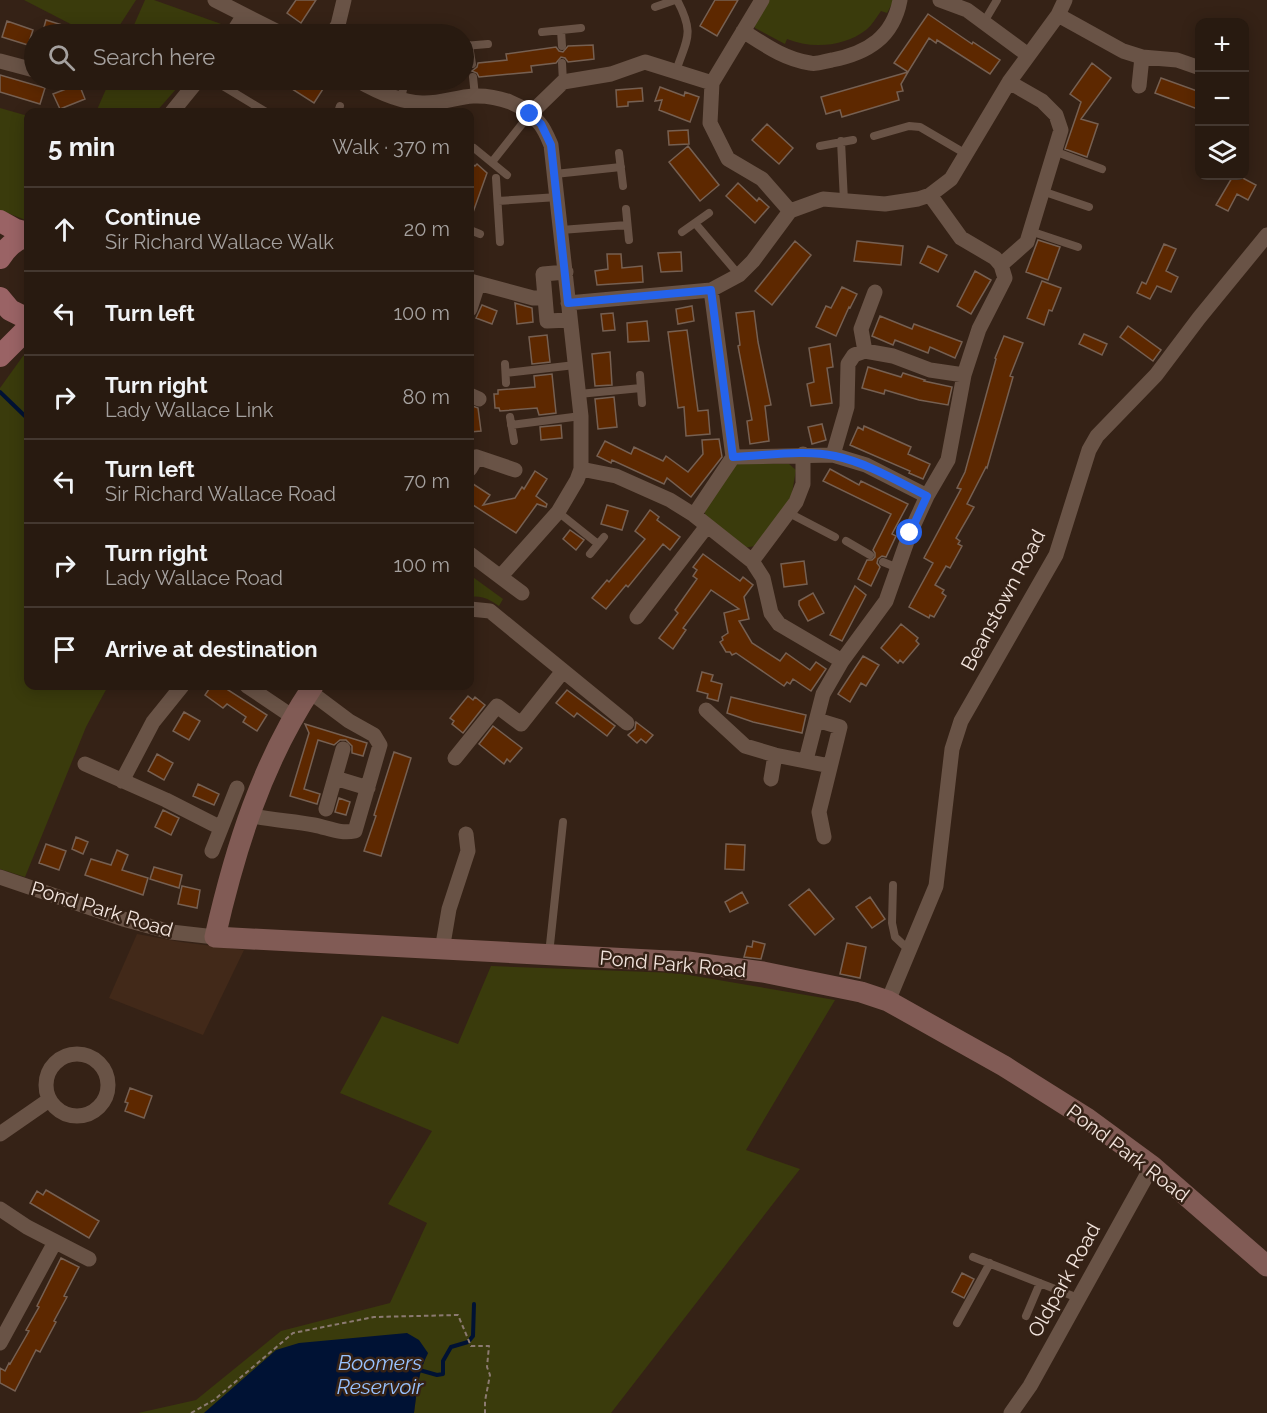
<!DOCTYPE html>
<meta charset="utf-8">
<style>
body{margin:0;font-family:Raleway,sans-serif;background:#34271e;color:#f1f3f6}
.controls{position:absolute;right:18px;top:18px;display:grid;overflow:hidden;border-radius:12px;box-shadow:0 3px 15px #0003}
.controls button{width:54px;height:54px;display:grid;place-items:center;padding:0;border:0;border-bottom:2px solid #443830;background:#281a10;color:#f1f3f6;font:30px sans-serif}
.stop{position:absolute;width:18px;height:18px;margin:-14px;border:4px solid #2563eb;border-radius:50%;background:#fff}
.stop.end{background:#2563eb;border-color:#fff;box-shadow:0 2px 6px #0008}
.list{margin:0;padding:0;list-style:none}
h2{display:flex;justify-content:space-between;align-items:center;height:78px;margin:0;padding:0 24px;font-size:26px}
h2 small{font-size:20px;font-weight:400;color:#a5a19f}
.list li{display:grid;grid-template-columns:39px 1fr auto;gap:18px;align-items:center;box-sizing:border-box;height:84px;padding:0 24px;border-top:2px solid #443830}
.list b{display:block;font-size:22px;white-space:nowrap}
.list p{margin:0;font-size:20px;white-space:nowrap;color:#a5a19f}
.list em{font-size:20px;font-style:normal;color:#a5a19f}
.icon{flex:none;width:33px;height:33px;fill:none;stroke:currentColor;stroke-width:2;stroke-linecap:round;stroke-linejoin:round}
.map{position:relative;flex:none;width:1267px;height:1413px;overflow:hidden}
.search{position:absolute;background:#281a10;box-shadow:0 3px 15px #0003;left:24px;top:24px;width:450px;height:66px;display:flex;align-items:center;gap:15px;box-sizing:border-box;padding:0 21px;border-radius:33px;color:#a5a19f;font-size:22px}
.panel{position:absolute;background:#281a10;box-shadow:0 3px 15px #0003;left:24px;top:108px;width:450px;height:582px;border-radius:12px}
.map>svg:first-child{display:block}
</style>
<div class="map">
<svg width="1267" height="1413" viewBox="0 0 1267 1413">
<rect width="100%" height="100%" fill="#352216"/>
<!-- built -->
<path fill="#422919" d="M137,934L181,942L244,950L203,1035L109,998Z"/>
<!-- green -->
<path fill="#3a3b0c" d="M24,0H136L114,34H90Z
M145,0H154L224,25L222,34H130Z
M767,0H894L887,13L881,11C876,18 872,25 866,30C844,47 811,49 787,39L785,44L755,28L754,23Z
M110,80H184L156,112H96Z
M0,108L28,116V221L0,210Z
M28,353V686H108L86,727L25,877L0,869V388L23,356Z
M737,463L789,464L796,470L792,493L787,505L755,546L744,548L705,520V506Z
M470,575L503,599L499,606C489,599 481,595 470,597Z
M491,966L677,973L835,1000L746,1150L800,1169L611,1413H414C417,1392 418,1372 428,1353L227,1394L204,1413H138L196,1400L281,1331L390,1303L427,1223L388,1204L432,1131L340,1093L382,1016L458,1044Z"/>
<!-- water -->
<path fill="#001234" d="M407,1333L419,1340L428,1353C418,1372 417,1392 414,1413H204L276,1350L299,1343Z"/>
<g fill="none" stroke-linecap="round" stroke-linejoin="round">
<!-- stream -->
<path stroke="#001234" stroke-width="4" d="M0,392L28,419
M416,1369L437,1375L443,1374V1361L451,1347L468,1342L473,1336L474,1304"/>
</g>
<!-- building -->
<path fill="#5d2800" stroke="#766052" stroke-width="1.5" d="M296,0H316L301,23L287,13Z
M715,0H738L717,36L700,26Z
M928,14L972,44L973,42L1000,60L990,74L937,40L936,43L929,38L908,72L894,63Z
M46,20L85,32V34H42Z
M7,21L33,30L28,45L2,37Z
M593,45L594,59L568,62L565,58L561,57L556,63L531,66L532,72L479,77L477,73L472,71L477,67L478,63L507,60L506,54L556,47L559,51L563,52L568,46Z
M1092,63L1111,78L1081,119L1098,124L1087,157L1065,149L1081,102L1070,94Z
M908,72L901,84L903,91L897,92L899,100L842,117L840,110L826,114L821,97Z
M0,75L45,88L40,104L0,92Z
M1161,78L1200,92V110L1155,93Z
M278,80H309L323,89L314,103Z
M79,84L85,99L60,109L53,94Z
M660,87L684,96L685,92L699,97L690,122L659,110L662,100L655,101Z
M642,88L643,101L628,102V106L617,107L616,90Z
M767,124L793,148L779,164L752,140Z
M688,130L689,144L669,145L668,131Z
M688,146L719,185L700,201L669,162Z
M470,163L475,166L477,164L487,173L471,218H470Z
M1233,176H1239L1256,185L1248,200L1237,194L1228,211L1216,205Z
M738,183L757,201L759,198L769,207L755,223L726,196Z
M1038,240L1060,247L1048,280L1026,272Z
M795,241L811,255L772,305L755,291Z
M857,241L903,246L901,265L854,261Z
M1164,244L1176,249L1166,271L1178,277L1171,292L1157,286L1150,299L1137,293L1142,282L1146,284Z
M928,246L947,255L938,272L920,263Z
M681,252L682,271L661,272L658,253Z
M607,254H621L622,268L642,266L643,282L597,285L595,271L608,269Z
M975,271L991,280L971,314L957,306Z
M1042,281L1061,288L1052,311L1049,310L1044,325L1027,318Z
M842,287L857,294L850,308L849,307L836,336L816,327L826,306L831,308Z
M515,303L532,308L533,322L517,324Z
M482,305L497,311L492,324L476,318Z
M692,306L694,321L678,324L676,309Z
M754,311L758,342L771,405L765,406L769,441L750,444L747,421L752,420L738,346L740,345L736,313Z
M613,313L615,330L603,331L601,314Z
M880,316L912,329L914,324L962,342L955,358L930,347L928,353L895,340L893,345L872,336Z
M647,321L649,341L628,342L627,323Z
M1128,326L1161,350L1153,361L1120,337Z
M687,330L698,411L708,410L710,434L686,436L684,407L678,408L668,332Z
M1084,334L1107,344L1102,355L1079,344Z
M547,335L550,362L532,364L529,337Z
M1004,336L1023,343L1010,376L1013,377L987,468L986,467L967,504L974,507L956,538L960,541L958,544L962,546L950,568L946,566L935,585L944,590L942,593L946,596L934,617L930,615L929,618L909,607L933,563L924,558L961,489L957,488L965,472L996,359L995,358Z
M830,344L833,367L827,368L832,403L811,406L807,384L814,382L809,348Z
M610,352L612,385L595,386L592,354Z
M868,367L901,377L903,373L925,380L924,381L952,387L948,405L919,400L885,390L884,394L862,388Z
M552,374L556,413L539,415L537,408L500,411L499,408H495L494,394H498V390L535,387L534,376Z
M614,397L617,427L598,429L595,399Z
M470,405L478,408L481,431L470,432Z
M822,424L826,440L812,444L808,427Z
M561,425L562,438L541,440L540,427Z
M864,426L911,447L908,454L930,464L923,479L909,473L910,471L850,445L858,427L863,430Z
M719,439L722,457L691,497L667,478L664,484L612,460L611,463L597,456L605,441L631,454L634,447L663,461L666,456L688,472L703,454L702,440Z
M830,469L859,485L861,481L908,504L892,534L896,536L886,557L882,556L878,559L877,563L880,567L871,586L858,579L867,560H872L875,557V553L873,550L891,514L823,481Z
M535,471L547,479L536,496L547,504L546,507L537,504L516,533L470,503V482L490,495L483,505L515,498L522,487L524,489Z
M607,505L628,511L622,530L601,524Z
M650,510L659,517L657,520L680,537L670,550L663,544L628,587L626,585L606,609L592,598L607,580L609,582L645,539L635,531Z
M570,530L584,540L576,550L563,539Z
M703,554L740,581L743,577L753,585L744,597L749,619L739,621L752,643L780,661L786,653L810,670L816,662L826,669L811,691L793,679L790,684L787,682L784,686L736,653L732,655L730,652H726L720,642L723,640L722,637L728,633L724,613L739,609L711,590L683,628L686,630L673,649L659,638L678,613L675,610L697,579L693,576L697,570L693,567Z
M804,561L807,584L784,587L781,564Z
M855,586L866,595L842,641L830,635Z
M813,593L824,613L808,621L799,605V601Z
M901,624L918,638L916,641L919,644L903,663L900,660L898,663L881,648Z
M863,656L879,665L866,686L861,683L850,702L838,694Z
M702,672L713,675L711,681L722,684L718,701L707,698L708,694L697,691Z
M211,686H222L267,715L257,731L243,722L246,717L227,704L223,708L205,695Z
M567,690L615,726L607,736L577,713L574,717L556,703Z
M468,696L473,700L475,697L485,705L463,733L452,724L454,721L450,718Z
M731,697L806,715L802,733L753,722L727,713Z
M184,712L200,721L189,740L173,731Z
M636,722L653,735L646,743L641,739L637,743L628,735L635,729Z
M305,724L367,743L363,756L352,753V746L346,740H340L334,745L318,740L304,789L320,794L317,804L290,796L309,733Z
M493,726L522,748L510,762L507,759L504,764L479,744Z
M394,752L411,758L381,856L364,851L376,816L374,815Z
M157,754L173,763L164,780L148,771Z
M198,784L219,794L214,805L193,796Z
M339,798L350,802L346,815L335,812Z
M163,810L179,818L171,835L155,827Z
M76,837L88,842L83,854L72,849Z
M46,844L66,851L59,870L39,863Z
M726,844L745,845L744,870L725,869Z
M117,850L128,855L122,870L148,878L143,895L85,875L91,859L111,865Z
M154,867L182,875L179,888L150,879Z
M182,886L200,890L197,908L178,904Z
M809,889L834,919L815,935L789,905Z
M742,892L748,903L730,912L725,902Z
M870,897L885,919L872,928L856,907Z
M753,941L765,944L761,959L744,957L747,946L752,947Z
M847,943L866,947L860,978L840,974Z
M130,1088L152,1096L144,1118L125,1111L128,1103L125,1102Z
M46,1190L99,1221L89,1238L30,1203L37,1191L43,1195Z
M61,1258L79,1267L64,1296L67,1297L54,1321L56,1322L40,1352L36,1350L15,1391L0,1383V1368L5,1371L9,1363L10,1364L29,1331L26,1330L39,1307L37,1306Z
M962,1273L974,1279L964,1298L952,1292Z"/>
<g fill="none" stroke-linecap="round" stroke-linejoin="round">
<!-- path -->
<path stroke="#8b7a71" stroke-width="2" stroke-dasharray="4.5 3" stroke-linecap="butt" d="M191,1413L214,1400L293,1333L374,1317L458,1315L471,1346H489L487,1367L490,1375L485,1401V1413"/>
<!-- service -->
<path stroke="#695346" stroke-width="8" d="M655,7L675,0
M984,22L997,0
M561,30L562,46
M542,32L581,28
M469,45L472,64
M464,46L488,44
M562,63L563,82
M676,71C687,38 695,34 677,0
M473,77L475,96
M223,86L266,112
M401,99L405,80
M338,112L340,106
M874,136L909,126L920,127L966,154
M841,141L844,201
M820,146L853,140
M474,148L507,175
M1054,151L1102,169
M619,153L623,186
M492,162L530,114
M555,174L621,167
M496,178L500,242
M1042,191L1089,207
M498,201L558,197
M626,209L629,240
M695,223L739,275
M470,230L480,234
M561,230L627,225
M1030,231L1078,247
M682,232L709,213
M505,364L506,383
M506,373L575,365
M640,375L642,403
M579,394L641,388
M510,417L514,441
M511,425L581,416
M558,512L598,544
M789,513L835,537
M846,541L870,555
M590,554L604,537
M883,562L898,568
M893,885L892,923L895,937L910,951
M549,954L563,822
M973,1257L1078,1298
M1026,1316L1040,1283
M957,1323L990,1263"/>
<!-- minor -->
<path stroke="#695346" stroke-width="15" d="M215,0L282,34
M762,0L712,83L710,123L728,159L762,179L790,211
M940,0L967,10L1028,55
M1058,15L1123,51L1142,57L1177,60L1200,68
M743,31C765,45 784,59 810,63C817,65 825,61 832,60C868,53 893,37 900,0
M232,34L244,15
M332,34L338,25L344,0
M0,61L34,70
M357,80C376,91 399,102 422,103C439,104 457,97 473,96C498,95 525,104 540,124C545,130 548,138 551,145L581,416V469L577,480L558,512L501,576
M1139,86L1142,57
M172,112L198,80
M530,114L563,82L611,74L645,62L712,83
M930,195L961,238L995,258L1001,265
M566,272L543,274L547,321L570,320
M470,281L533,298H544
M711,290L733,457
M568,303L711,290L739,275L753,261L790,211L823,199L885,204L918,199L930,195L951,179L1009,82L1058,15L1065,0
M470,309L478,284
M865,351L861,329L875,292
M470,395L479,399
M833,455L847,407L848,364L854,355L865,351L893,356L930,370L964,375
M733,457L833,455L866,465L927,496
M470,469L477,457L515,470
M581,469L616,476L670,500L694,515L752,561L763,578L771,613L779,624L842,661
M694,515L733,457
M470,554L522,593
M752,561L796,502L803,484V454
M470,609L490,611L627,723
M637,617L707,526
M247,686L293,717
M706,710L745,746L775,755L830,766
M817,720L840,727L819,812L824,837
M455,758L497,706L521,724L563,671
M806,760L823,694L842,661L886,601L910,533L927,496L948,460L964,375L979,329L1005,278L1001,265L1027,242L1061,130L1056,115L1042,101L1009,82
M85,764L166,800L221,828
M335,778L368,788
M771,779L775,755
M122,781L153,722L182,686
M326,809L343,749
M249,815C270,820 292,821 314,825C329,828 340,834 355,831L380,745L374,735L349,721L309,691
M212,851L237,788
M0,877L123,919L171,932L215,937
M442,950L449,909L468,851L466,834
M888,1001L936,886L952,749L961,721L1056,555L1089,450L1097,436L1156,375L1199,318L1267,235
M46 1085a31 31 0 1 1 62 0a31 31 0 1 1-62 0Z
M0,1134L49,1100
M0,1209L27,1227L89,1259
M0,1343L55,1242
M1011,1413L1030,1386L1152,1166"/>
<!-- secondary -->
<path stroke="#815b55" stroke-width="21" d="M313,686C262,762 235,849 215,937L688,962L763,972L861,992L888,1001L1004,1066L1088,1119L1152,1166L1267,1266"/>
<!-- primary -->
<path stroke="#9a6365" stroke-width="22" d="M0,221L16,230L28,233
M0,258C7,247 15,239 28,236
M0,298L10,310L28,319
M0,356L28,328"/>
</g>
<g fill="none" stroke-linecap="round" stroke-linejoin="round">
<!-- route -->
<path stroke="#2563eb" stroke-width="8" d="M530,114L541,124L551,145L568,303L711,290L733,457C765,456 804,449 835,456C868,463 897,481 927,496L910,533"/>
</g>
<g text-anchor="middle" dominant-baseline="central" stroke-width="5" stroke-linejoin="round" paint-order="stroke">
<!-- street labels -->
<g font-size="20" fill="#f2e4dd" stroke="#352216">
<text transform="translate(1003 600) rotate(-62)">Beanstown Road</text>
<text transform="translate(102 909) rotate(17)">Pond Park Road</text>
<text transform="translate(673 964) rotate(5)">Pond Park Road</text>
<text transform="translate(1128 1153) rotate(37)">Pond Park Road</text>
<text transform="translate(1064 1280) rotate(-61)">Oldpark Road</text>
</g>
<!-- water labels -->
<g font-size="21" font-style="italic" fill="#98c2ff" stroke="#352216">
<text x="380" y="1362">Boomers<tspan x="380" dy="24">Reservoir</tspan></text>
</g>
</g>
</svg>
<div class="controls">
<button>+</button>
<button>−</button>
<button><svg class="icon" aria-label="layers" viewBox="0 0 24 24"><path d="M12 4l9 5-9 5-9-5zM3 14l9 5 9-5"/></svg></button>
</div>
<div class="stop" style="left:910px;top:533px"></div>
<div class="stop end" style="left:530px;top:114px"></div>
<div class="search"><svg class="icon" aria-label="search" viewBox="0 0 24 24"><circle cx="10" cy="10" r="6"/><path d="M15 15l6 6"/></svg>Search here</div>
<section class="panel">
<h2>5 min<small>Walk · 370 m</small></h2>
<ul class="list">
<li><svg class="icon" aria-label="ahead" viewBox="0 0 24 24"><path d="M12 20V5M6 11l6-6 6 6"/></svg><div><b>Continue</b><p>Sir Richard Wallace Walk</p></div><em>20 m</em></li>
<li><svg class="icon" aria-label="left" viewBox="0 0 24 24"><path d="M17 20v-9H6M10 6l-5 5 5 5"/></svg><div><b>Turn left</b></div><em>100 m</em></li>
<li><svg class="icon" aria-label="right" viewBox="0 0 24 24"><path d="M7 20v-9h11M14 6l5 5-5 5"/></svg><div><b>Turn right</b><p>Lady Wallace Link</p></div><em>80 m</em></li>
<li><svg class="icon" aria-label="left" viewBox="0 0 24 24"><path d="M17 20v-9H6M10 6l-5 5 5 5"/></svg><div><b>Turn left</b><p>Sir Richard Wallace Road</p></div><em>70 m</em></li>
<li><svg class="icon" aria-label="right" viewBox="0 0 24 24"><path d="M7 20v-9h11M14 6l5 5-5 5"/></svg><div><b>Turn right</b><p>Lady Wallace Road</p></div><em>100 m</em></li>
<li><svg class="icon" aria-label="arrive" viewBox="0 0 24 24"><path d="M6 21V4h12l-3 4 3 4H6"/></svg><div><b>Arrive at destination</b></div></li>
</ul>
</section>
</div>
